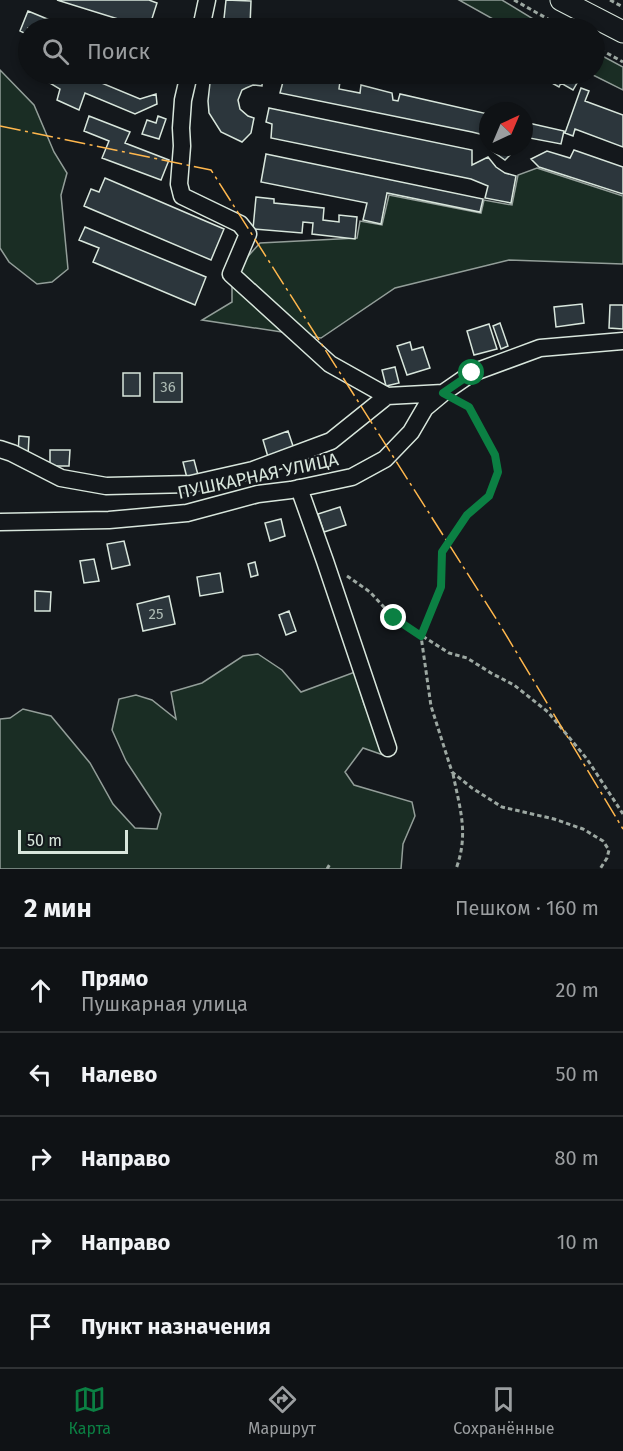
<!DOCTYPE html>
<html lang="ru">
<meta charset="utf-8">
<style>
body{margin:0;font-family:"Fira Sans",sans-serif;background:#181b1e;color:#f1f3f6}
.compass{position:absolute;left:479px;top:102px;width:54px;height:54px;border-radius:50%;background:#0f1215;box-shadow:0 3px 9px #0003;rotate:44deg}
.scale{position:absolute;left:18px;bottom:15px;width:110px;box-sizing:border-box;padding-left:6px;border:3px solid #d8e6dc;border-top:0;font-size:16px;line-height:21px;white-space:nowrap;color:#d8e6dc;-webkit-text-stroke:4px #14181c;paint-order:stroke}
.stop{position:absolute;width:18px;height:18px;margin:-14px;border:4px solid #0b8043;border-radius:50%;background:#fff}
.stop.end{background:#0b8043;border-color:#fff;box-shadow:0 2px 6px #0008}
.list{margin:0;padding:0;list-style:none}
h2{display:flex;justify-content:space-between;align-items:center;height:78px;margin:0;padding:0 24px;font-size:26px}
h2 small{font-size:20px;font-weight:400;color:#9b9ea0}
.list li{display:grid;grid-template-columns:39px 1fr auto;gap:18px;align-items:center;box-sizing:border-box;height:84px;padding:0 24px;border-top:2px solid #2f3234}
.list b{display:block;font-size:22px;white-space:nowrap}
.list p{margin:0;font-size:20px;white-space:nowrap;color:#9b9ea0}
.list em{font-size:20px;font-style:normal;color:#9b9ea0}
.icon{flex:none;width:33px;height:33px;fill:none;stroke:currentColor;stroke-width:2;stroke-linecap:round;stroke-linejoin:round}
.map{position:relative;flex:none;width:623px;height:869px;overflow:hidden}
.search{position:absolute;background:#0f1215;box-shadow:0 3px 9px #0003;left:18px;right:18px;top:18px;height:66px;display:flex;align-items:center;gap:15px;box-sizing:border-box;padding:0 21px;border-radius:33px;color:#9b9ea0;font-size:22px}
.sheet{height:498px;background:#0f1215}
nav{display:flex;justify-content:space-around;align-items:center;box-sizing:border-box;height:84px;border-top:2px solid #2f3234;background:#0f1215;font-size:16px;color:#9b9ea0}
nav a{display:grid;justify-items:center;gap:3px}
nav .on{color:#0b8043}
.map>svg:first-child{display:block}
</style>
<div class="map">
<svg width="623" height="869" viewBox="0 0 623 869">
<rect width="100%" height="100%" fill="#14181c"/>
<!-- green -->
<path fill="#1a2d24" stroke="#939e99" stroke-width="1.5" d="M459,0H502L548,28H509Z
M595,52L623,67V90L591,74H594Z
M0,70L34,105L54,152L67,173L61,195L68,269L52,282L37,284L9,262L0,248Z
M537,168L623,196V264L509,260L395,288L321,338L202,320L232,302V274L260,243L357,238L360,221L382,225L389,195L481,213L484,200L512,205L518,175Z
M258,654L282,670L301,692L355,672L364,704L386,756L363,748L345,772L354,785L412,802L415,816L403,844L401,869H0V719L10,718L23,709L51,716L90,763L113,804L135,828L157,829L161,814L126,761L112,730L119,699L136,695L152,700L176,719L171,692L202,683L243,656Z"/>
<!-- building -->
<path fill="#2c363c" stroke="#d8e6dc" stroke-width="1.5" d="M57,0H149L157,3L149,28H147Z
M226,0L251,1L250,26L258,28H223Z
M28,11L69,28H28V35L20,31Z
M28,54V67L23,65Z
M42,74H80L140,99L156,94L157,104L135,114L85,93L79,110L57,100L60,89L43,79L45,75Z
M135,74H162L158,83Z
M211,74H263L262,86L253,85L246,88L242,90L238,100L240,109L248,116L254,118L251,133L242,142L221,132L209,113L208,101Z
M280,74H310L340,81L339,89L360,93L361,85L392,93L393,100L398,101L400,94L488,114V139L480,134L472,132L280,93L284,78L279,77Z
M543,74H561L577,83L573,90L561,83L559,87L541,77Z
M581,88L589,91L585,101L623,115V147L575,129L573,136L565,133Z
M269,108L472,150V165L488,157L496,167L505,173L516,176L511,203L485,198L488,186L471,179L271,138L272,124L266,122Z
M89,116L130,132L125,143L169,160L161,180L102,158L109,141L84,131Z
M158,116L166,119L159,139L142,134L147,120L156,123Z
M524,122L564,131L561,144L524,137Z
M491,147H512L514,151L505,160L491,150Z
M574,150L623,167V194L539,167L531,159L547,151L570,158Z
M266,154L483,199L480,212L387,193L381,224L363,220L367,203L261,182Z
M105,178L224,229L211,260L84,206L91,189L99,192Z
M256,197L274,199V203L324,208L323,220L339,222V215L357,217L355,239L312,234L313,223L303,222L302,233L253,229Z
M85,227L206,277L195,305L93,262L99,248L79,240Z
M582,304L584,323L556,327L554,307Z
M610,305H623V329L609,328Z
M500,323L508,346L501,349L493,326Z
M489,324L497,349L474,355L467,331Z
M410,342L412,350L423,347L430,368L407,375L397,346Z
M395,367L399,383L386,386L382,370Z
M123,373H140V396H123Z
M154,373H182V402H154Z
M288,431L294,449L268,457L263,440Z
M19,436L29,437L28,456L18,455Z
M50,450H70L69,466H50Z
M194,460L198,475L187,478L183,462Z
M340,507L346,525L324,532L318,514Z
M281,519L285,536L270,541L265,523Z
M124,541L130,565L112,569L107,544Z
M94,559L99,581L84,583L80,561Z
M255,562L258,575L251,577L248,564Z
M220,573L223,592L200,596L197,577Z
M35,591L51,592L50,611H35Z
M169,596L175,624L143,631L137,604Z
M289,611L296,631L286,635L279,615Z"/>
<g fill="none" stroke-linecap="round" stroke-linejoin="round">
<defs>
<path id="minor" d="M201,28L207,0
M189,74L183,100L181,128L182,146L179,184L182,196L240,224L248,234L231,274L330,364L387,396
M0,449L12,453L61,478L106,486L191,484L253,470L331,441L387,396L443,393
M299,488L325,561L388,748
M0,522L109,520L187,513L258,494L291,490L352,477L385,459L411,432L425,408L443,393L472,373L540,348L623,341"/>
<path id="major" d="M561,0L623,32"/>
</defs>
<!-- minor casing -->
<use href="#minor" stroke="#d8e6dc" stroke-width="19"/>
<!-- major casing -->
<use href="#major" stroke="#d8e6dc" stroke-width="23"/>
<!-- path -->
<path stroke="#9da8a2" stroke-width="3" stroke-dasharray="4.5 3" stroke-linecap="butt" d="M514,0L564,28
M610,0L623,7
M594,46L623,62
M457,401L469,407L495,455L498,472L489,497L467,515L442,552L441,587L421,636L431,706L452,772L472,788L502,807L554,819L583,829L603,841L609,850L607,858L600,869
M347,576L370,592L394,618L449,653L467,658L491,673L514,685L548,712L587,759L623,814
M453,774C460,809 469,834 456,869
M327,869L330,864"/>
<!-- minor -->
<use href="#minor" stroke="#14181c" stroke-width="16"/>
<!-- major -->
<use href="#major" stroke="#14181c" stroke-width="21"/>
<!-- power -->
<path stroke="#ffb74d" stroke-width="1.5" stroke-dasharray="21 4.5 3 4.5" stroke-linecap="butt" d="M0,126L211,170L497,620L623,829"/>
</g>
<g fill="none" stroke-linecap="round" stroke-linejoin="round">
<!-- route -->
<path stroke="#0b8043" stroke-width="8" d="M394,618L421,636L441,587L442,552L467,515L489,496L498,472L495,455L469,407L443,393L472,373"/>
</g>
<g text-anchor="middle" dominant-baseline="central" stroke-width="4.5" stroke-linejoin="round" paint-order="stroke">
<!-- number labels -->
<g font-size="15" fill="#adbab4">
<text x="168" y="387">36</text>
<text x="156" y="614">25</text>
</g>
<!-- street labels -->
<g font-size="18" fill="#d8e6dc" stroke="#14181c">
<text transform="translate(258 476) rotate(-12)">ПУШКАРНАЯ УЛИЦА</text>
</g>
</g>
</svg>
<svg class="compass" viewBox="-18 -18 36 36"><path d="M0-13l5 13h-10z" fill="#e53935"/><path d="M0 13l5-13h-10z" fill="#9b9ea0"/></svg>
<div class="scale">50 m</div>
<div class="stop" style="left:472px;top:373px"></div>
<div class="stop end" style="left:394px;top:618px"></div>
<div class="search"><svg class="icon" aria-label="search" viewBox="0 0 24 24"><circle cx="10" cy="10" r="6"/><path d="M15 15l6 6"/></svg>Поиск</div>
</div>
<section class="sheet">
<h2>2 мин<small>Пешком · 160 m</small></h2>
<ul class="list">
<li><svg class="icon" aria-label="ahead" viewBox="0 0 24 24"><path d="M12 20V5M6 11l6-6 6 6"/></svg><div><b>Прямо</b><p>Пушкарная улица</p></div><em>20 m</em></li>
<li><svg class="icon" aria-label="left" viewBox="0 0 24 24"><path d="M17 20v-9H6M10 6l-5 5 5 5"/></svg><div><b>Налево</b></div><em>50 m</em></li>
<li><svg class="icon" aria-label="right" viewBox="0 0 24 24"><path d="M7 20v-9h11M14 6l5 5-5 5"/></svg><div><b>Направо</b></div><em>80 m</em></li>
<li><svg class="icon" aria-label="right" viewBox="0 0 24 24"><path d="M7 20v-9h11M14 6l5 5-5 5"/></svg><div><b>Направо</b></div><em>10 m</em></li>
<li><svg class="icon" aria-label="arrive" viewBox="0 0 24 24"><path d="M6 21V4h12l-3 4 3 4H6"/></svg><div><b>Пункт назначения</b></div></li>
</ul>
</section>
<nav>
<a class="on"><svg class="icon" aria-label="map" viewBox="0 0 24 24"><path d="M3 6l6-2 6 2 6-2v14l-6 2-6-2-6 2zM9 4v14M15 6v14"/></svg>Карта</a>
<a><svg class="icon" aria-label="directions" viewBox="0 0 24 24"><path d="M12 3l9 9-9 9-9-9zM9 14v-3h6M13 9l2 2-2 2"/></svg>Маршрут</a>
<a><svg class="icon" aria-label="saved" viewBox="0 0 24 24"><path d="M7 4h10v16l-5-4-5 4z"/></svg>Сохранённые</a>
</nav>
